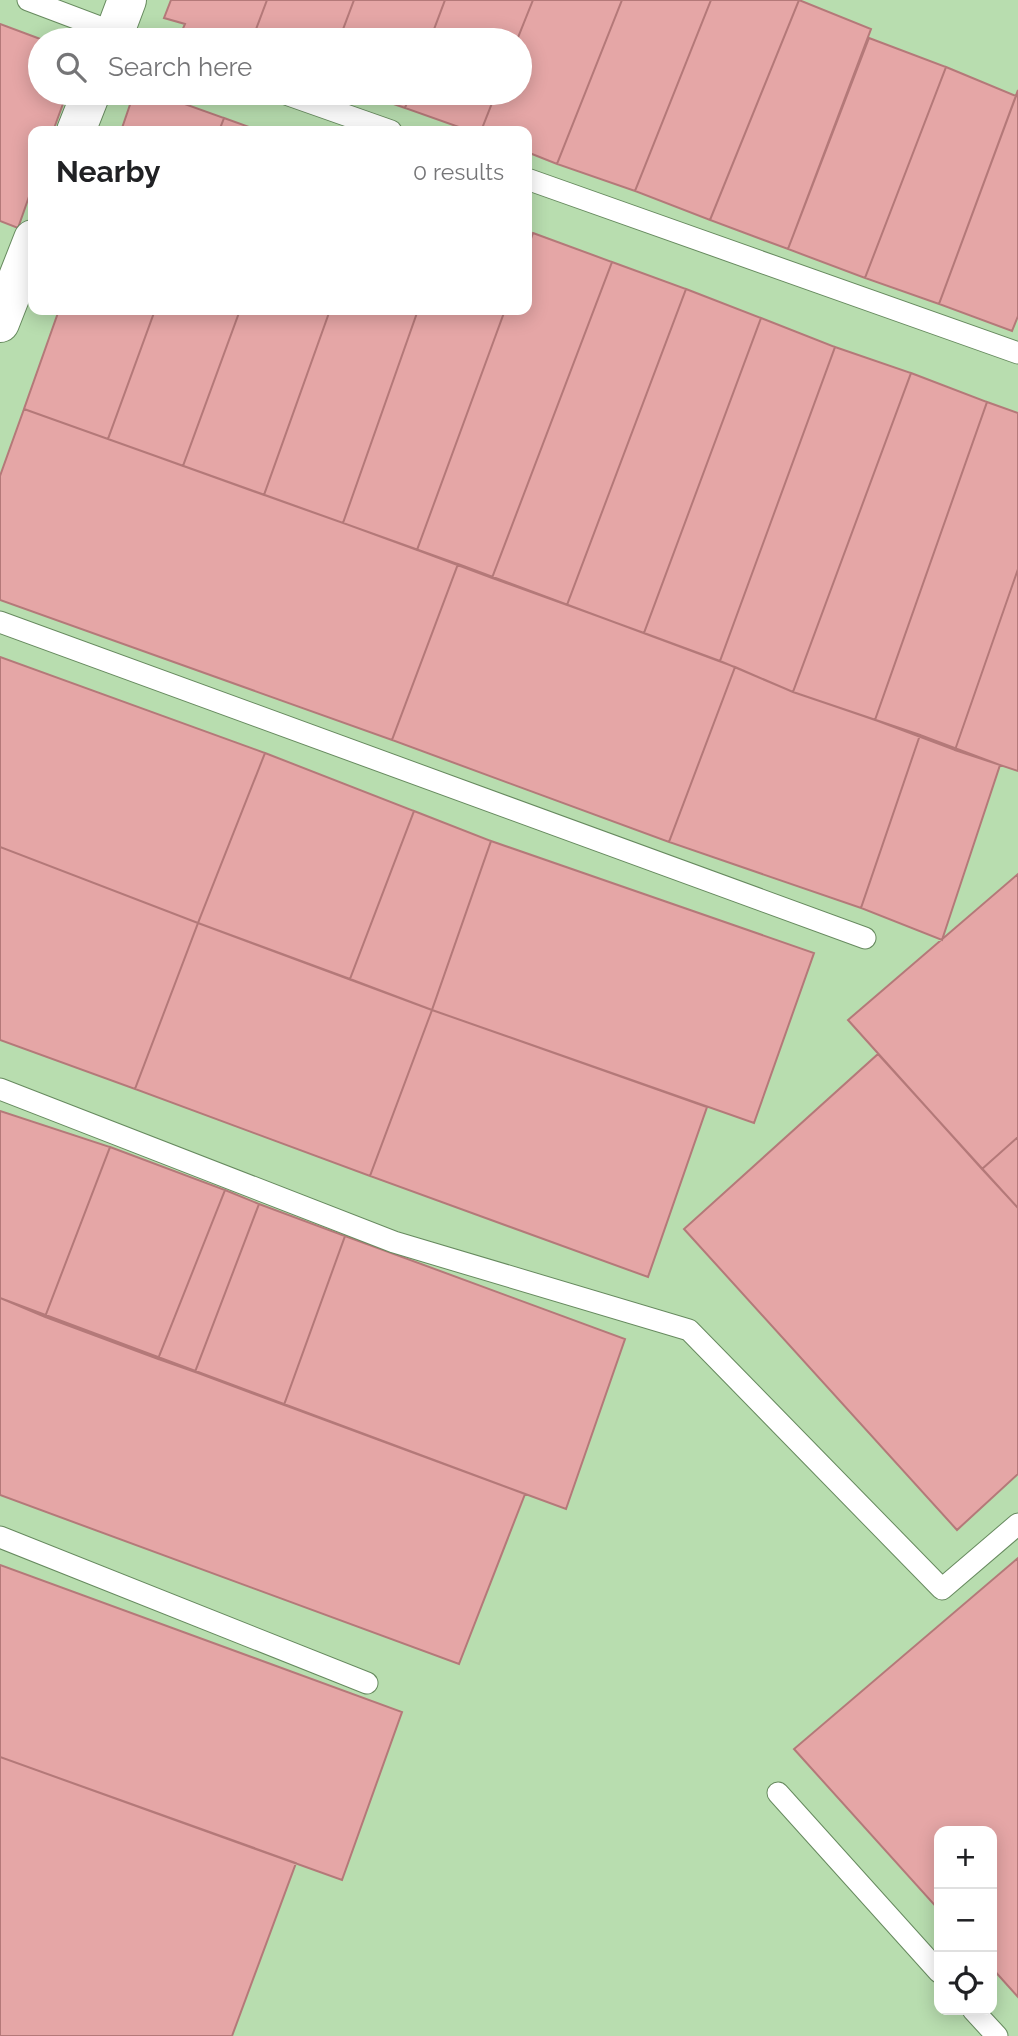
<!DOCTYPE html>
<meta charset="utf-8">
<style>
body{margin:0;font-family:Raleway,sans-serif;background:#f2f2f2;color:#202124}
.controls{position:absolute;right:21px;bottom:21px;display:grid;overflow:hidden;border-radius:14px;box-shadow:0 4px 18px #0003}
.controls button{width:63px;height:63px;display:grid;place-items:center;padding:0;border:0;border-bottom:2px solid #e0e0e0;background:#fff;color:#202124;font:35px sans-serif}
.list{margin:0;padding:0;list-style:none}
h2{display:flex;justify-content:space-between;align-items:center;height:91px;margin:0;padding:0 28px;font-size:30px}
h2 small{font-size:23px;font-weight:400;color:#757577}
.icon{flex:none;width:38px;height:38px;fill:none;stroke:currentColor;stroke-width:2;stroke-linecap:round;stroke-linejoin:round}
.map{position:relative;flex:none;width:1018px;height:2036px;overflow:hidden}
.search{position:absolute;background:#fff;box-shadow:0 4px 18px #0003;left:28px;top:28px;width:504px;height:77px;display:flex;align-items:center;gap:18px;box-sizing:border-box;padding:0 24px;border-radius:38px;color:#757577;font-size:26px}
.panel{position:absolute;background:#fff;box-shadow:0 4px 18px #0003;left:28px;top:126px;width:504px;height:189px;border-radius:14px}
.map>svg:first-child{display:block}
</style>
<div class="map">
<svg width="1018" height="2036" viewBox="0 0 1018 2036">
<rect width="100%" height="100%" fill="#b8ddaf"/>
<!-- building -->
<path fill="#e5a6a6" stroke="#b47979" stroke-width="2" d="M171,0H267L252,40H178L185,24L164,18Z
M267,0H354L339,40H252Z
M354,0H445L430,40H339Z
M445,0H533L517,40H430Z
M533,0H622L557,164L527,152V131H481L496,93H520V40H517Z
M622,0H711L635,191L557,164Z
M711,0H799L710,220L635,191Z
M799,0L871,29L788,249L710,220Z
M0,24L43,40H40V93H67L53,131H33V185L18,228L0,221Z
M869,38L946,67L865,278L788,249Z
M946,67L1016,96L939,304L865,278Z
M1018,90V316L1012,331L939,304Z
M134,93H154L224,118L219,131H121Z
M362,93H411L405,108Z
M411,93H496L481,131H470L405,108Z
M224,118L260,131H219Z
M533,233L612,262L492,578L417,550L505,310H527V250Z
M612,262L686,289L567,605L492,578Z
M686,289L761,318L644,633L567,605Z
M59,310H155L108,439L24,409Z
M155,310H240L183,466L108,439Z
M240,310H330L264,495L183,466Z
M330,310H418L343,523L264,495Z
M418,310H505L417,550L343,523Z
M761,318L835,347L720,661L644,633Z
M835,347L911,373L793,692L720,661Z
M911,373L987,402L875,720L793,692Z
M987,402L1018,413V569L955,750L875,720Z
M24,409L458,564L392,740L0,600V476Z
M458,564L735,667L669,842L392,740Z
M1018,569V771L955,750Z
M0,657L265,753L198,923L0,847Z
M735,667L793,692L920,735L861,908L669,842Z
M920,735L1000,765L942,940L861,908Z
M265,753L414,811L350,979L198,923Z
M414,811L491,841L432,1010L350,979Z
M491,841L814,953L754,1123L432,1010Z
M0,847L198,923L135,1089L0,1040Z
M1018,874V1137L982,1169L848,1020Z
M198,923L432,1010L370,1176L135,1089Z
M432,1010L707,1107L648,1277L370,1176Z
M878,1054L1018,1208V1474L957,1530L684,1229Z
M0,1111L110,1147L45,1317L0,1298Z
M1018,1137V1208L982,1169Z
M110,1147L225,1190L158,1359L45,1317Z
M225,1190L259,1204L195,1372L158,1359Z
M259,1204L345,1236L284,1405L195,1372Z
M345,1236L625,1339L566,1509L284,1405Z
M0,1298L525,1494L459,1664L0,1495Z
M1018,1558V1997L992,1968V1831H939V1910L794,1749Z
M0,1565L402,1712L342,1880L0,1757Z
M0,1757L296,1863L232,2036H0Z"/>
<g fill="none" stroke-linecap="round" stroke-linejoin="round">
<defs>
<path id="service" d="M28,0L134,40
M283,93L391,131
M527,179L1018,353
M0,622L865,938
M0,1089L394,1242L689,1330L942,1589L1018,1524
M0,1537L367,1683
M778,1793L939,1972
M973,2010L997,2036"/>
<path id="minor" d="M112,40L127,0
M76,131L91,93
M0,323L33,239"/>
</defs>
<!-- service casing -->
<use href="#service" stroke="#678a5f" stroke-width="23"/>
<!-- minor casing -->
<use href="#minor" stroke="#678a5f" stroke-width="40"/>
<!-- service -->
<use href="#service" stroke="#fff" stroke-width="21"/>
<!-- minor -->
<use href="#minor" stroke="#fff" stroke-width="38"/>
</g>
</svg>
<div class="controls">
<button>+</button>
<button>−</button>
<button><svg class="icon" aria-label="locate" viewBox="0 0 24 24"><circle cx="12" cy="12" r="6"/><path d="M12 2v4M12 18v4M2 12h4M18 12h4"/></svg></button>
</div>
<div class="search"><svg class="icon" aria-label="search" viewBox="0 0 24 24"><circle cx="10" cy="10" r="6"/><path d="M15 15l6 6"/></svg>Search here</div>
<section class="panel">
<h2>Nearby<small>0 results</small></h2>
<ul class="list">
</ul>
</section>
</div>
